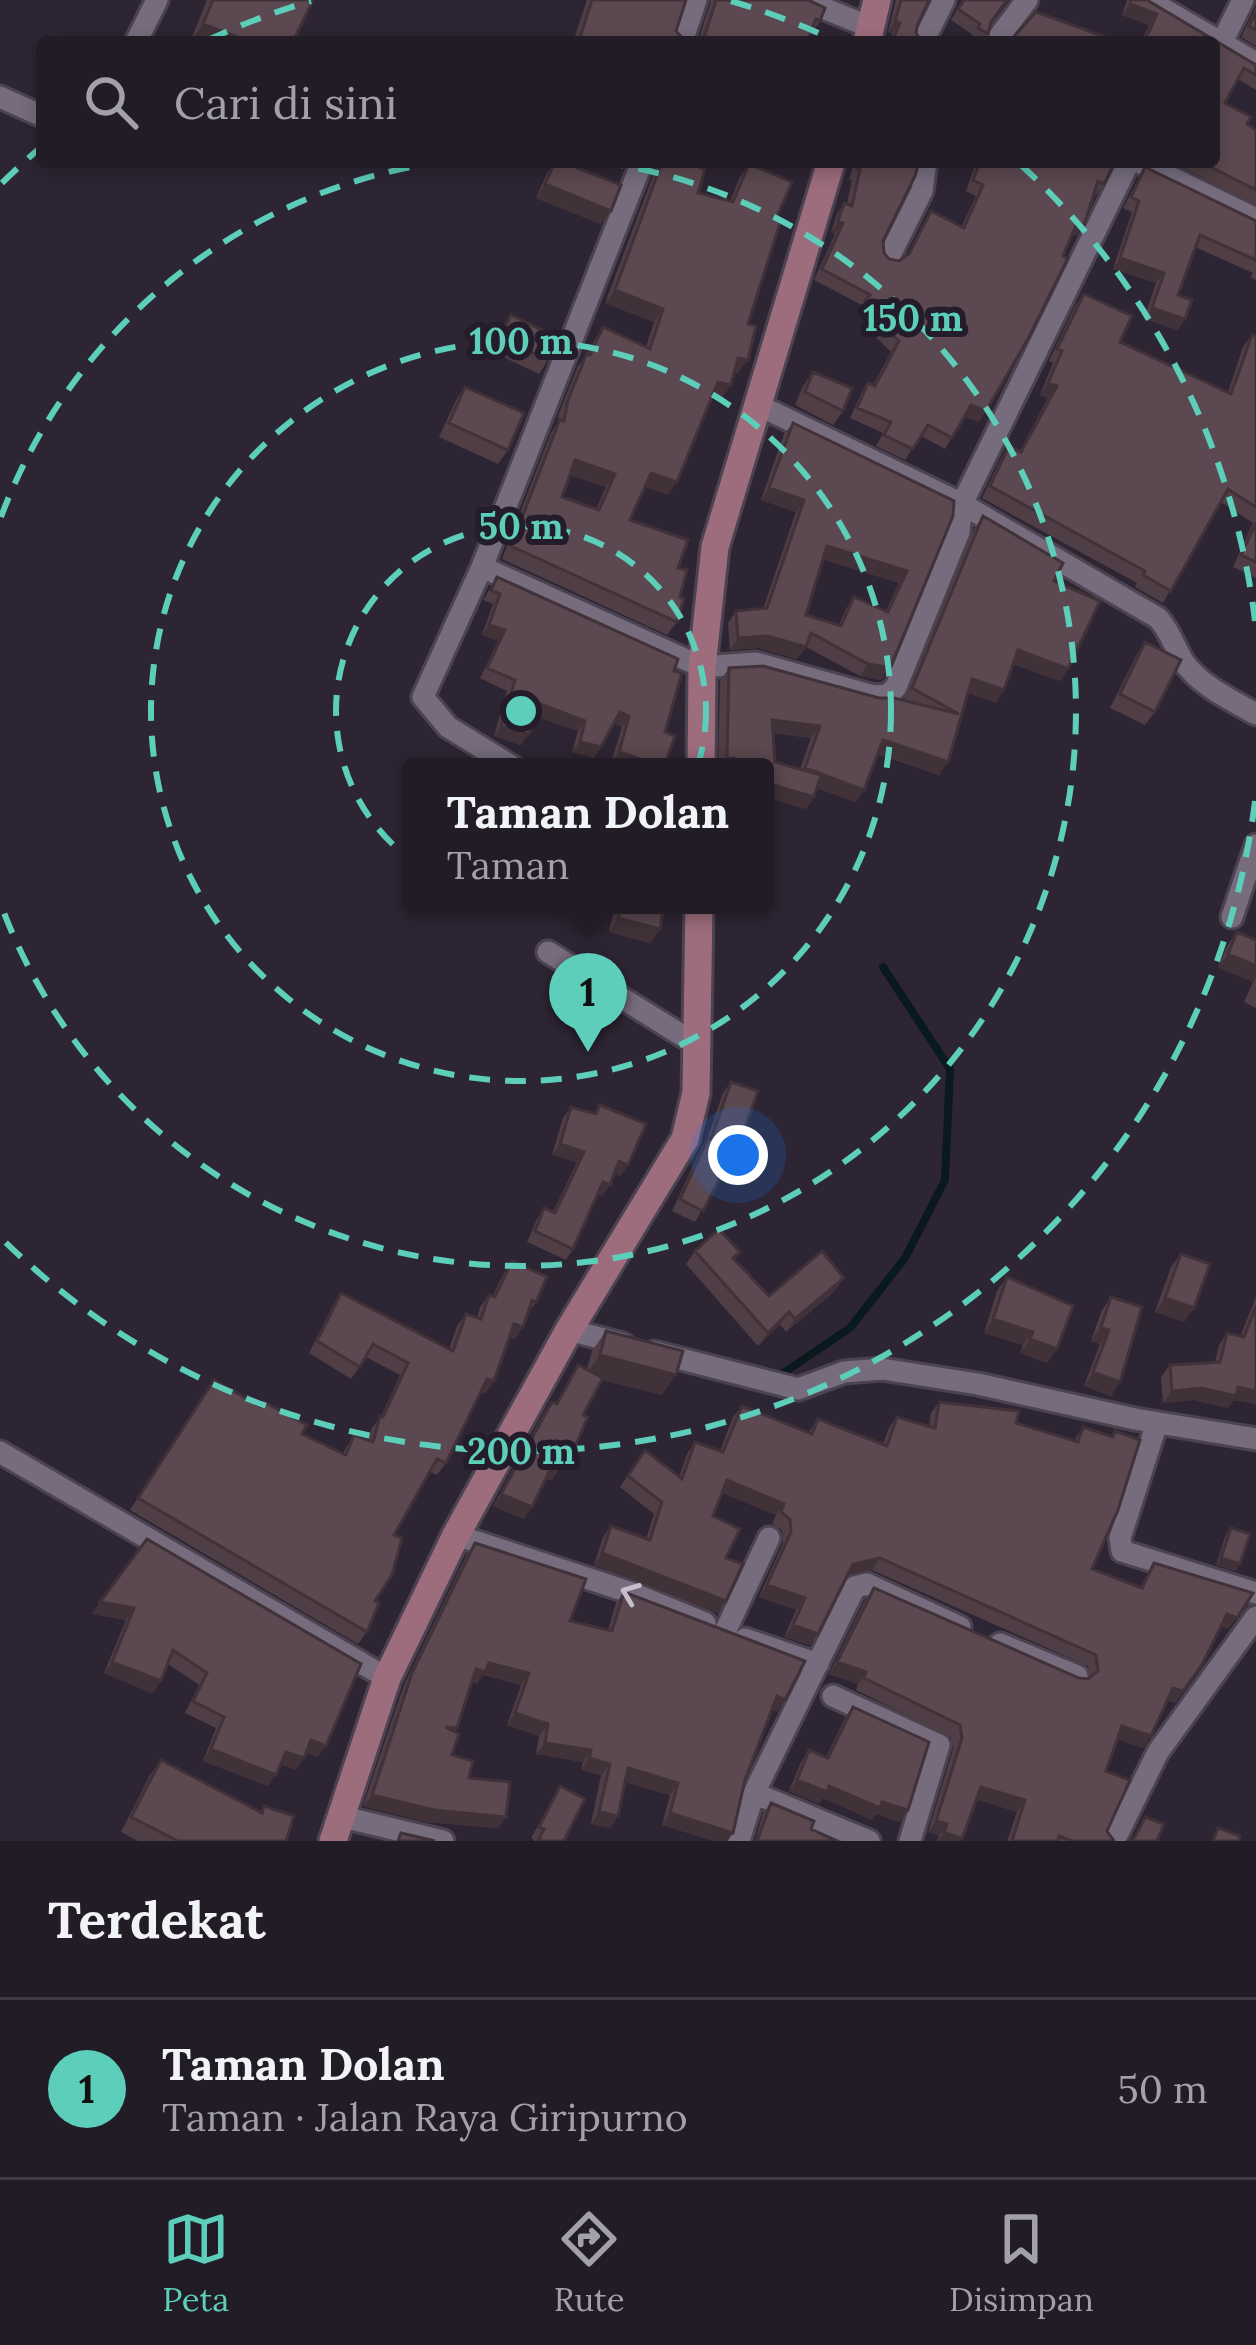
<!DOCTYPE html>
<html lang="id">
<meta charset="utf-8">
<style>
body{margin:0;font-family:Lora,serif;background:#2a252f;color:#f1f3f6}
.you{position:absolute;left:738px;top:1155px;width:42px;height:42px;margin:-30px;border:9px solid #fff;border-radius:50%;background:#1a73e8;box-shadow:0 0 0 18px #1a73e833}
.badge{display:grid;place-items:center;width:78px;height:78px;border-radius:50%;background:#5cceba;color:#111;font-size:39px;font-weight:700}
.pin{position:absolute;translate:-50% -99px;filter:drop-shadow(0 3px 6px #0008)}
.pin::after{content:'';position:absolute;top:63px;width:42px;height:36px;background:inherit;clip-path:polygon(0 0,100% 0,50% 100%)}
.popup{position:absolute;left:402px;top:758px;width:372px;height:156px;box-sizing:border-box;display:grid;place-content:center;border-radius:12px;background:#221c27;filter:drop-shadow(0 3px 9px #0005);font-size:39px;white-space:nowrap;color:#a2a1a7}
.popup b{font-size:45px;color:#f1f3f6}
.popup::after{content:'';position:absolute;left:50%;top:100%;margin-left:-24px;border:24px solid transparent;border-top-color:#221c27}
.list{margin:0;padding:0;list-style:none}
h2{display:flex;justify-content:space-between;align-items:center;height:156px;margin:0;padding:0 48px;font-size:51px}
h2 small{font-size:39px;font-weight:400;color:#a2a1a7}
.list li{display:grid;grid-template-columns:78px 1fr auto;gap:36px;align-items:center;box-sizing:border-box;height:180px;padding:0 48px;border-top:3px solid #3f3a44}
.list b{display:block;font-size:45px;white-space:nowrap}
.list p{margin:0;font-size:39px;white-space:nowrap;color:#a2a1a7}
.list em{font-size:39px;font-style:normal;color:#a2a1a7}
.icon{flex:none;width:66px;height:66px;fill:none;stroke:currentColor;stroke-width:2;stroke-linecap:round;stroke-linejoin:round}
.map{position:relative;flex:none;width:1256px;height:1841px;overflow:hidden}
.search{position:absolute;background:#221c27;box-shadow:0 6px 18px #0003;left:36px;right:36px;top:36px;height:132px;display:flex;align-items:center;gap:30px;box-sizing:border-box;padding:0 42px;border-radius:12px;color:#a2a1a7;font-size:45px}
.sheet{height:336px;background:#221c27}
nav{display:flex;justify-content:space-around;align-items:center;box-sizing:border-box;height:168px;border-top:3px solid #3f3a44;background:#221c27;font-size:33px;color:#a2a1a7}
nav a{display:grid;justify-items:center;gap:6px}
nav .on{color:#5cceba}
.map>svg:first-child{display:block}
</style>
<div class="map">
<svg width="1256" height="1841" viewBox="0 0 1256 1841">
<rect width="100%" height="100%" fill="#2e2534"/>
<g fill="none" stroke-linecap="round" stroke-linejoin="round">
<!-- stream -->
<path stroke="#09191e" stroke-width="8" d="M782,1374L850,1328L905,1258L945,1180L950,1069L883,967"/>
<defs>
<path id="minor" d="M803,0L870,27
M1148,0L1256,63
M136,42L157,0
M682,42L696,0
M923,42L944,0
M995,42L1027,0
M1222,42L1243,0
M0,97L42,116
M1139,162L1256,219
M889,257L922,191L926,162
M756,404L962,504L1158,618C1170,631 1174,646 1183,661C1199,685 1231,700 1256,714
M482,567L702,667L756,663L874,696L888,695L896,687L959,532L962,504L1129,162
M513,767L448,727L423,697L482,567L642,162
M1232,917L1256,845
M548,952L699,1046
M569,1330L623,1344
M654,1352L798,1389L844,1372L882,1369L978,1384L1135,1419L1256,1439
M1157,1423L1120,1538L1122,1551L1256,1593
M0,1452L387,1678
M456,1535L629,1592L705,1623
M725,1632L769,1538
M745,1639L818,1664
M1000,1644L1077,1676
M833,1696L939,1745L910,1841
M343,1817L443,1841
M739,1841L754,1793
M869,1841L754,1793L855,1587L867,1584L960,1627
M1114,1841L1158,1752L1256,1617"/>
<path id="secondary" d="M867,42L877,0
M701,767L702,667L715,547L831,162
M333,1841L387,1678L456,1535L569,1330L685,1139L696,1093L699,905"/>
</defs>
<!-- minor casing -->
<use href="#minor" stroke="#4b4350" stroke-width="27"/>
<!-- secondary casing -->
<use href="#secondary" stroke="#4b4350" stroke-width="33"/>
<!-- minor -->
<use href="#minor" stroke="#766c7d" stroke-width="21"/>
<!-- secondary -->
<use href="#secondary" stroke="#9e6d7d" stroke-width="27"/>
</g>
<!-- wall -->
<path fill="#4f3e45" fill-rule="evenodd" d="M207,0H313L293,42H190Z
M587,0H686L676,31L686,42H573Z
M710,0H808L820,21L811,34L698,41L710,4Z
M896,0H929L917,26L916,33L922,42H889L892,34L888,32Z
M963,0L990,23L988,34L983,42H976L970,39L973,35L951,20Z
M1127,0H1147L1256,65V90L1238,79L1225,103L1256,130V205L1172,162H1214V42H1141L1149,25L1122,15Z
M1256,7V46L1241,37Z
M555,162L601,224L536,198L547,173Z
M655,162H700L698,193L730,202L740,177L749,164L776,219L748,324L738,373L734,372L722,398L712,396L668,495L645,487L630,520L678,568L680,597L677,622L667,635L502,559L551,433L557,424L559,413L578,366L588,353L594,341L603,327L646,347L654,322L605,303L656,168ZM570,475L606,487L596,509L562,497Z
M855,162H919L883,241L884,253L889,259L899,261L906,256L931,211L962,226L976,196L966,191L976,162H1105L1104,184L1096,195L1094,194L1076,236L1072,234L979,422L964,416L945,449L921,436L905,460L876,446L883,433L850,418L861,394L868,383L873,385L891,352L868,329L871,325L857,312L862,305L814,280L835,234L831,232L837,214L844,203L847,204L852,180L849,179Z
M1145,167L1256,221V280L1250,277L1253,273L1195,247L1178,295V330L1144,319L1156,283L1113,269L1132,212L1123,208Z
M1084,294L1120,342L1228,392L1243,347L1252,335L1256,336V578L1233,567L1253,523L1221,502L1163,603L1135,587L1137,583L982,498L1001,458L1009,446L1020,451L1048,398L1040,395L1053,363L1049,361L1075,306Z
M511,315L548,360L539,374L491,351L501,329Z
M813,372L843,411L833,425L795,405L803,386Z
M465,387L508,450L498,464L439,437L456,400Z
M793,423L954,501L890,668L881,680L860,676L806,647L797,659L759,648L730,650L728,623L736,611L763,609L796,512L761,500L784,434ZM823,559L899,583L886,611L854,597L846,609L839,625L806,615Z
M983,516L1054,581L1068,669L1060,681L1013,664L996,703L968,693L939,775L878,754L864,790L855,802L817,788L814,797L806,809L771,799L765,807V767H718L720,681L729,668L879,698L904,700L974,529ZM773,733L811,738L800,769L775,762Z
M497,577L674,671L665,732L664,767H628L611,763L622,727L614,723L594,758L572,752L578,731L535,716L521,745L494,736L507,691L480,678L498,641L482,635L493,604L483,600Z
M1145,642L1155,712L1145,725L1110,708L1136,656Z
M596,905H664L660,929L650,943L609,932L614,911Z
M1237,932L1256,940V1008L1244,1002L1253,982L1218,967L1227,946Z
M731,1082L738,1148L737,1186L719,1179L695,1222L672,1211L701,1149L707,1139L723,1093Z
M600,1105L621,1176L614,1173L602,1196L598,1194L573,1249L566,1260L527,1242L537,1219L544,1208L553,1212L577,1162L552,1155L563,1118L571,1107L594,1113Z
M695,1251L740,1252L735,1259L769,1296L835,1291L786,1332L780,1324L758,1346L686,1264Z
M1181,1254L1194,1308L1184,1322L1155,1312L1171,1267Z
M512,1261L536,1302L527,1314L523,1327L514,1339L509,1337L494,1381L485,1393L481,1392L446,1463L437,1475L430,1472L394,1535L367,1632L358,1644L130,1510L214,1380L302,1434L343,1453L354,1435L368,1440L372,1428L381,1417L400,1375L366,1357L351,1379L309,1353L333,1305L341,1293L449,1349L457,1326L466,1314L477,1318L480,1307L489,1295L492,1297L504,1273Z
M1007,1277L1057,1349L1047,1363L1020,1353L1023,1345L984,1333L997,1291Z
M1111,1297L1120,1382L1111,1396L1084,1386L1100,1344L1091,1341L1102,1310Z
M1256,1297V1404L1234,1400L1228,1408L1193,1400L1163,1403L1161,1377L1170,1365L1215,1362L1219,1345L1227,1333L1240,1337Z
M606,1331L662,1395L602,1380L583,1415L575,1446L567,1458L564,1457L552,1480L546,1479L532,1507L524,1519L493,1506L543,1414L552,1402L556,1403L578,1365L587,1369L592,1351Z
M939,1402L1074,1441L1083,1427L1111,1437L1115,1431L1092,1569L1140,1588L1154,1563L1228,1629L1221,1626L1203,1663L1175,1703L1167,1700L1143,1748L1117,1739L1106,1771L1107,1831L1114,1841H1007L1017,1812L976,1799L960,1841H937L939,1836L928,1832L953,1749L951,1737L856,1690L858,1684L829,1674L865,1600L874,1588L1079,1678H1090L1088,1666L872,1570L847,1575L810,1645L784,1637L796,1610L759,1597L783,1543L782,1530L772,1524L776,1515L722,1493L713,1516L726,1558V1601L718,1613L594,1565L603,1537L611,1526L646,1539L654,1514L620,1487L645,1450L679,1477L687,1454L695,1442L720,1451L733,1417L742,1406L809,1432L818,1419L883,1444L889,1428L897,1417L929,1426L931,1413Z
M1231,1528L1240,1564L1235,1571L1216,1565L1226,1534Z
M147,1539L318,1757L306,1753L296,1770L280,1764L268,1786L203,1761L216,1728L185,1713L199,1685L168,1664L161,1681L152,1693L104,1673L126,1620L92,1614Z
M475,1543L570,1621L608,1630L616,1603L624,1592L777,1712L772,1709L745,1780L733,1833L727,1841H714L662,1825L670,1795L625,1782L618,1816L610,1828L591,1824L601,1775L581,1770L583,1762L536,1754L539,1736L507,1725L521,1685L483,1675L477,1684L472,1682L455,1732L452,1755L469,1778L498,1828L426,1822L363,1806L404,1685L467,1554Z
M853,1707L900,1822L876,1814L872,1820L823,1798L819,1804L789,1791L801,1762L809,1750L826,1757L845,1718Z
M161,1760L260,1812L264,1806L286,1841H138L121,1832L150,1775Z
M560,1786L564,1841H535L531,1838Z
M771,1803L811,1829L837,1841H755L763,1813Z"/>
<!-- shaded-wall -->
<path fill="#403238" d="M1130,4L1157,14L1149,25L1122,15Z
M895,21L900,23L892,34L888,32Z
M203,24L235,36L231,42H190Z
M545,184L611,211L601,224L536,198Z
M838,221L843,223L835,234L831,232Z
M1077,223L1084,225L1076,236L1069,233Z
M1120,258L1164,273L1156,283L1113,269Z
M615,290L663,309L654,322L605,303Z
M1152,308L1185,319L1178,330L1144,319Z
M738,358L748,360L738,373L729,371Z
M718,382L731,385L722,398L709,395Z
M1048,383L1057,386L1048,398L1040,395Z
M971,405L986,411L979,422L963,416Z
M575,460L615,474L606,487L565,473Z
M651,473L677,482L668,495L642,486Z
M769,488L804,500L796,512L761,500Z
M827,546L907,571L899,583L818,558Z
M489,625L505,630L498,641L482,635Z
M768,636L806,647L797,659L759,648L730,650L738,638Z
M1018,650L1068,669L1060,681L1009,662Z
M868,664L890,668L881,680L860,676Z
M972,679L1004,690L996,703L963,691Z
M540,704L585,721L578,731L532,715Z
M620,712L629,716L622,727L613,723Z
M772,720L820,726L811,738L763,732Z
M501,726L529,734L521,745L494,736Z
M883,740L948,762L939,775L875,752Z
M580,742L601,747L594,758L572,752Z
M619,752L638,758L632,767L611,763Z
M734,758L728,767H721L727,759Z
M805,768L864,790L855,802L797,780Z
M773,785L814,797L806,809L771,799L765,807L766,797Z
M596,905H618L614,911Z
M618,918L660,929L650,943L609,932Z
M1228,954L1256,966V978L1253,982L1218,967Z
M560,1144L584,1152L577,1162L552,1155Z
M619,1161L628,1165L621,1176L611,1172Z
M725,1168L745,1174L737,1186L717,1179Z
M603,1182L610,1185L602,1196L596,1193Z
M844,1278L835,1291L786,1332L795,1319Z
M1165,1298L1194,1308L1184,1322L1155,1312Z
M789,1312L780,1324L758,1346L768,1333Z
M993,1319L1033,1332L1023,1345L984,1333Z
M514,1324L523,1327L514,1339L505,1336Z
M1101,1327L1109,1330L1100,1344L1091,1341Z
M1030,1339L1057,1349L1047,1363L1020,1353Z
M600,1355L676,1375L662,1395L585,1376Z
M1093,1372L1120,1382L1111,1396L1084,1386Z
M487,1379L494,1381L485,1393L479,1391Z
M1238,1387L1256,1391V1404L1234,1400L1228,1408L1193,1400L1163,1403L1172,1391Z
M568,1443L575,1446L567,1458L560,1455Z
M552,1466L560,1468L552,1480L544,1478Z
M727,1480L784,1504L776,1515L719,1492Z
M501,1494L532,1507L524,1519L493,1506Z
M602,1553L726,1601L718,1613L594,1565Z
M880,1558L872,1570L845,1576L853,1564Z
M1221,1558L1240,1564L1235,1571L1216,1565Z
M767,1585L805,1598L796,1610L759,1597Z
M100,1602L134,1608L126,1620L92,1614Z
M1227,1614L1237,1618L1228,1629L1218,1626Z
M793,1625L818,1634L810,1645L784,1637Z
M112,1662L161,1681L152,1693L104,1673Z
M837,1662L866,1672L858,1684L829,1674Z
M489,1663L529,1673L521,1685L483,1675L477,1684L468,1680L476,1669Z
M1173,1688L1183,1691L1175,1703L1164,1699Z
M777,1696L785,1700L777,1712L768,1708Z
M515,1713L548,1724L539,1736L507,1725Z
M1122,1726L1151,1736L1143,1748L1114,1738Z
M311,1740L326,1746L318,1757L302,1751Z
M545,1743L591,1750L583,1762L536,1754Z
M211,1749L276,1775L268,1786L203,1761Z
M286,1752L304,1758L296,1770L277,1763Z
M589,1758L610,1764L601,1775L581,1770Z
M628,1768L678,1783L670,1795L620,1780Z
M797,1780L829,1786L908,1810L900,1822L876,1814L872,1820L823,1798L819,1804L789,1791Z
M981,1787L1025,1800L1017,1812L973,1798Z
M372,1795L506,1817L498,1828L426,1822L363,1806Z
M599,1812L618,1816L610,1828L591,1824Z
M670,1813L733,1833L727,1841H714L662,1825Z
M936,1821L947,1824L939,1836L928,1832Z
M944,1832L962,1839L960,1841H938Z"/>
<!-- building -->
<path fill="#5c4850" stroke="#403238" stroke-width="3" fill-rule="evenodd" d="M213,0H313L293,42H232L235,36L203,24Z
M592,0H686L676,31L686,42H584L579,40Z
M716,0H808L825,8L820,21L816,19L807,42H694L700,41L705,35Z
M901,0H929L917,26L916,33L922,42H892L900,23L895,21Z
M964,0H1007L991,22L988,34L978,28L980,24L958,9Z
M1131,0H1147L1256,65V75L1244,68L1225,103L1251,117L1247,124L1256,130V190L1201,162H1214V42H1144L1157,14L1130,4Z
M1036,12L1120,42H1009Z
M1256,12V30L1249,26Z
M555,162H563L621,185L611,211L545,184Z
M662,162H700L699,167L705,169L698,193L733,202L749,164L792,182L776,219L781,220L748,324L756,326L748,360L738,358L731,385L718,382L677,482L651,473L630,520L688,540L678,568L687,570L680,597L684,599L677,622L511,546L560,419L564,421L568,400L587,353L590,355L603,327L650,349L663,309L615,290ZM575,460L615,474L599,510L562,497Z
M859,162H919L915,176L883,241L884,253L889,259L899,261L909,254L931,211L964,228L983,185L973,180L980,162H1105L1113,166L1104,184L1098,181L1084,225L1077,223L1063,256L1068,258L1029,337L986,411L971,405L952,438L928,425L913,449L884,435L891,422L857,408L868,383L875,386L899,341L875,318L879,314L865,301L870,295L822,269L843,223L838,221L844,203L852,206L860,169L857,168Z
M1145,167L1256,221V260L1200,235L1178,295L1192,300L1185,319L1152,308L1164,273L1120,258L1139,201L1131,197Z
M1084,294L1132,316L1120,342L1231,394L1252,335L1256,336V507L1228,489L1171,591L1143,575L1145,571L990,486L1009,446L1021,452L1057,386L1048,383L1062,351L1057,349Z
M511,315L558,338L548,360L500,337Z
M813,372L852,388L843,411L805,392Z
M465,387L524,413L508,450L449,423Z
M793,423L954,501L953,516L890,668L868,664L811,633L806,647L768,636L738,638L736,611L767,608L804,500L769,488ZM827,546L907,571L888,612L854,597L841,626L806,615Z
M983,516L1063,563L1054,581L1100,601L1068,669L1018,650L1004,690L972,679L948,762L883,740L864,790L805,768L820,726L772,720L775,762L821,775L814,797L773,785L772,797H766L765,805V767H733L734,758L727,759L729,668L763,666L879,698H894L959,714L912,688Z
M1256,523V562L1241,555Z
M497,577L678,659L674,671L682,673L665,732L675,736L664,767H635L638,758L619,752L629,716L620,712L601,747L580,742L585,721L540,704L529,734L501,726L515,680L487,668L505,630L489,625L500,594L491,590Z
M1145,642L1181,660L1155,712L1120,694Z
M622,905H664L660,929L618,918Z
M1237,932L1256,940V966L1228,954Z
M731,1082L758,1091L738,1148L752,1153L745,1174L725,1168L703,1211L680,1199L708,1138L711,1139Z
M600,1105L646,1124L628,1165L619,1161L610,1185L603,1182L573,1249L535,1231L544,1208L555,1213L584,1152L560,1144L571,1107L596,1114Z
M719,1229L740,1252L733,1258L769,1296L822,1251L844,1278L795,1319L789,1312L768,1333L695,1251Z
M1181,1254L1210,1264L1194,1308L1165,1298Z
M512,1261L547,1277L536,1302L532,1300L523,1327L514,1324L494,1381L487,1379L446,1463L437,1459L394,1535L402,1538L392,1575L375,1601L379,1603L367,1632L138,1498L214,1380L261,1407L264,1402L307,1425L302,1434L346,1455L354,1435L373,1442L380,1416L383,1417L408,1363L373,1344L360,1367L317,1341L341,1293L453,1351L466,1314L481,1319L489,1295L495,1297Z
M1007,1277L1073,1306L1057,1349L1030,1339L1033,1332L993,1319Z
M1111,1297L1142,1307L1120,1382L1093,1372L1109,1330L1101,1327Z
M1256,1306V1391L1238,1387L1236,1396L1202,1388L1172,1391L1170,1365L1220,1362L1227,1333L1244,1337Z
M606,1331L683,1351L676,1375L600,1355Z
M578,1365L603,1378L583,1415L588,1417L575,1446L568,1443L560,1468L552,1466L532,1507L501,1494L552,1402L557,1404Z
M939,1402L1019,1411L1016,1423L1078,1442L1083,1427L1113,1437L1115,1431L1140,1440L1118,1510L1092,1569L1142,1588L1154,1563L1253,1593L1237,1618L1227,1614L1203,1663L1183,1691L1173,1688L1151,1736L1122,1726L1106,1771L1130,1780L1107,1831L1114,1841H1072L1059,1836L1058,1841H1012L1025,1800L981,1787L962,1839L944,1832L947,1824L936,1821L962,1738L960,1725L864,1678L866,1672L837,1662L874,1588L1079,1678L1088,1679L1098,1671L1096,1655L880,1558L853,1564L818,1634L793,1625L805,1598L767,1585L791,1532L790,1519L781,1512L784,1504L727,1480L713,1516L740,1529L726,1558L743,1564L726,1601L602,1553L611,1526L650,1540L662,1502L628,1476L645,1450L682,1479L695,1442L723,1452L742,1406L812,1434L818,1419L887,1446L897,1417L935,1428Z
M1231,1528L1250,1534L1240,1564L1221,1558Z
M147,1539L361,1664L326,1746L311,1740L304,1758L286,1752L276,1775L211,1749L224,1717L193,1701L207,1673L173,1650L161,1681L112,1662L134,1608L100,1602Z
M475,1543L586,1579L570,1621L612,1631L624,1592L805,1661L785,1700L777,1696L745,1780L733,1833L670,1813L678,1783L628,1768L618,1816L599,1812L610,1764L589,1758L591,1750L545,1743L548,1724L515,1713L529,1673L489,1663L485,1672L476,1669L457,1728L445,1727L459,1734L452,1755L473,1761L469,1778L510,1782L506,1817L434,1810L372,1795L412,1673Z
M853,1707L929,1742L908,1810L882,1802L880,1808L829,1786L827,1792L797,1780L809,1750L828,1758Z
M161,1760L262,1813L264,1806L294,1816L286,1841H178L131,1817Z
M560,1786L585,1799L564,1841H538L544,1829L539,1827Z
M771,1803L814,1821L811,1829L837,1841H757Z
M1145,1817L1164,1824L1157,1841H1129L1135,1837Z
M1218,1828L1240,1836L1239,1841H1213Z
M401,1833L435,1841H398Z"/>
<!-- one-way arrows -->
<defs><path id="oneway-chevron" d="M-2-3.5L2.5 0L-2 3.5" fill="none" stroke-width="1.6" stroke-linecap="round" stroke-linejoin="round" transform="scale(3)"/></defs>
<use stroke="#c6bfcb" href="#oneway-chevron" transform="translate(630 1593) rotate(-159)"/>
<!-- distance rings -->
<g fill="none" stroke="#5cceba" stroke-width="6" stroke-dasharray="21 15">
<circle cx="521" cy="711" r="185"/>
<circle cx="521" cy="711" r="370"/>
<path d="M1 517A555 555 0 0 1 439 162M603 162A555 555 0 1 1 1 905"/>
<path d="M1255 801A740 740 0 0 1 2 1239M2 183A740 740 0 0 1 40 148M208 40A740 740 0 0 1 311 1M731 1A740 740 0 0 1 834 40M1021 165A740 740 0 0 1 1255 621"/>
</g>
<circle cx="521" cy="711" r="18" fill="#5cceba" stroke="#241c2a" stroke-width="6"/>
<g font-size="36" text-anchor="middle" font-weight="bold" fill="#5cceba" stroke="#241c2a" stroke-width="12" stroke-linejoin="round" paint-order="stroke">
<text x="913" y="331">150 m</text>
<text x="521" y="354">100 m</text>
<text x="521" y="539">50 m</text>
<text x="521" y="1464">200 m</text>
</g>
</svg>
<div class="you"></div>
<div class="pin badge" style="left:588px;top:1052px">1</div>
<div class="popup"><b>Taman Dolan</b>Taman</div>
<div class="search"><svg class="icon" aria-label="search" viewBox="0 0 24 24"><circle cx="10" cy="10" r="6"/><path d="M15 15l6 6"/></svg>Cari di sini</div>
</div>
<section class="sheet">
<h2>Terdekat<small></small></h2>
<ul class="list">
<li><span class="badge">1</span><div><b>Taman Dolan</b><p>Taman · Jalan Raya Giripurno</p></div><em>50 m</em></li>
</ul>
</section>
<nav>
<a class="on"><svg class="icon" aria-label="map" viewBox="0 0 24 24"><path d="M3 6l6-2 6 2 6-2v14l-6 2-6-2-6 2zM9 4v14M15 6v14"/></svg>Peta</a>
<a><svg class="icon" aria-label="directions" viewBox="0 0 24 24"><path d="M12 3l9 9-9 9-9-9zM9 14v-3h6M13 9l2 2-2 2"/></svg>Rute</a>
<a><svg class="icon" aria-label="saved" viewBox="0 0 24 24"><path d="M7 4h10v16l-5-4-5 4z"/></svg>Disimpan</a>
</nav>
